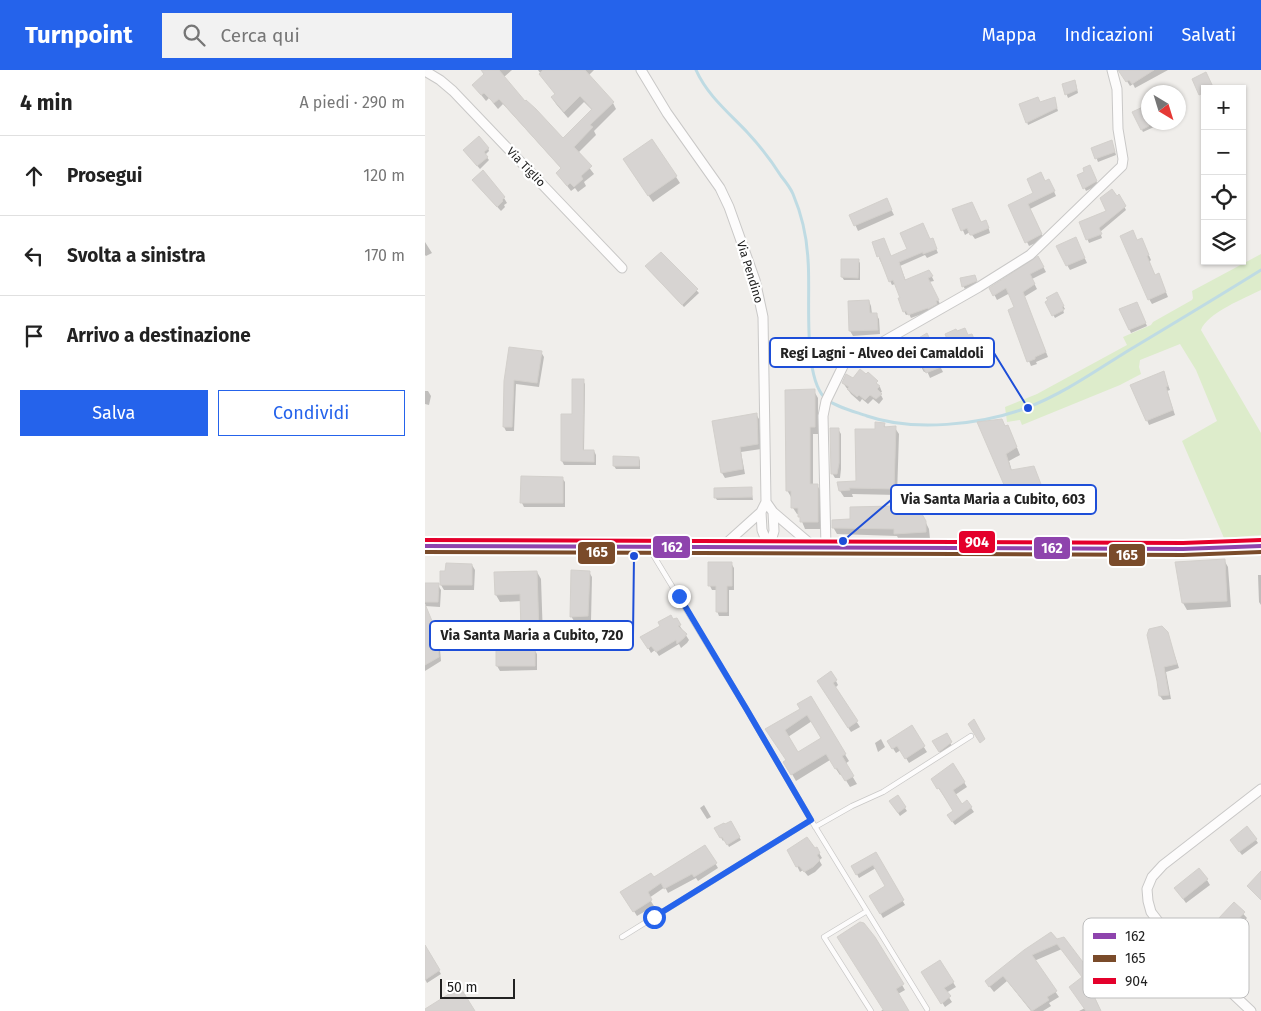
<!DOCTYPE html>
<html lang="it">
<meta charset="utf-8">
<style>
body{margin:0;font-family:"Fira Sans",sans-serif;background:#f2f2f2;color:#222}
.controls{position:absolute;right:15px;top:15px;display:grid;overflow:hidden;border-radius:0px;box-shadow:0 1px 4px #0004}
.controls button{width:45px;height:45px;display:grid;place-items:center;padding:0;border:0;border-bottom:1px solid #e0e0e0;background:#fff;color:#222;font:25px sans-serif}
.compass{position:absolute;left:716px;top:15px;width:45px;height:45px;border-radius:50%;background:#fff;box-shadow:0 1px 4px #0004;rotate:142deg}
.scale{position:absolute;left:15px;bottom:12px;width:75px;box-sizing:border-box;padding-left:5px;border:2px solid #222;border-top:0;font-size:14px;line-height:18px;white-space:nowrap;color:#222;-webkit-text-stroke:4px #fff;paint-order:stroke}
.stop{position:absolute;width:15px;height:15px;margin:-11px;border:4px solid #2563eb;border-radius:50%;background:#fff}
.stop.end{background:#2563eb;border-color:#fff;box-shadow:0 1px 5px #0008}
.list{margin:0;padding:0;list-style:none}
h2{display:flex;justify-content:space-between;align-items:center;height:65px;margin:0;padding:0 20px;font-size:21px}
h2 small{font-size:16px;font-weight:400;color:#767676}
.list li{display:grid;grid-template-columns:32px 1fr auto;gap:15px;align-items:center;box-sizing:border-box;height:80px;padding:0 20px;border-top:1px solid #e0e0e0}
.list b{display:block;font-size:19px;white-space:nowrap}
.list em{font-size:16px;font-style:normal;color:#767676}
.actions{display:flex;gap:10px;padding:15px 20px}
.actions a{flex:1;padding:11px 0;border:1px solid #2563eb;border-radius:0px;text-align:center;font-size:18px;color:#2563eb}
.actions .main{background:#2563eb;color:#fff}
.icon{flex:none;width:28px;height:28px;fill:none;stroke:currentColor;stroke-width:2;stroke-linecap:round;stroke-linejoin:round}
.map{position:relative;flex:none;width:836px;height:941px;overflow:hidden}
header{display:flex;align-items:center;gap:30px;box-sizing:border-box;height:70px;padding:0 25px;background:#2563eb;color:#fff}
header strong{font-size:24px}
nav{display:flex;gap:28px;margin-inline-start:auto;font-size:18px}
.search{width:350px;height:45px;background:#f2f2f2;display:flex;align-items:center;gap:12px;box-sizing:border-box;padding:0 18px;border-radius:0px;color:#767676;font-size:19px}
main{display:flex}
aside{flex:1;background:#fff}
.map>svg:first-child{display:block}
</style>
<header>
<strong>Turnpoint</strong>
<div class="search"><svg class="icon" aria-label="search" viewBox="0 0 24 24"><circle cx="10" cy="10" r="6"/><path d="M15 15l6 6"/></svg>Cerca qui</div>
<nav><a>Mappa</a><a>Indicazioni</a><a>Salvati</a></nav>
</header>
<main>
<aside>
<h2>4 min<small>A piedi · 290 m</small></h2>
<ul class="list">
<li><svg class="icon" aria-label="ahead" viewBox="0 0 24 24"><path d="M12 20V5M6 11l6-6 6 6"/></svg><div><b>Prosegui</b></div><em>120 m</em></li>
<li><svg class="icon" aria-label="left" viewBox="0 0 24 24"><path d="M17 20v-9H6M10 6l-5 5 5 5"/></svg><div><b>Svolta a sinistra</b></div><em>170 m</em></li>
<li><svg class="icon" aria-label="arrive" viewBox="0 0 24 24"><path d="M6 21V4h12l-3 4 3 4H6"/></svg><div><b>Arrivo a destinazione</b></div></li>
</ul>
<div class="actions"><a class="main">Salva</a><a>Condividi</a></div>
</aside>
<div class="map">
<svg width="836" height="941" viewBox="0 0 836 941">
<rect width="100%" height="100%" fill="#f0eeeb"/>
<!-- grass -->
<path fill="#ddeccb" d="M836,184V220C820,228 782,243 776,260L836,363V465L799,468L757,371L792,351L771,300L755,274L715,290L714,297L716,304L695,315L597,355L595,350L582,352L580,337L612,324L702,275L698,267L726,255L728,252L767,230L768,228L767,221Z"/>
<!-- shadow -->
<path fill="#0003" fill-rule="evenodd" d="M56,0H87L79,7L100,33L138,70L167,40L159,32L143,48L131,34L127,28L131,25L113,0H169L163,6L188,33L191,39L169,61L171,65L153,83L169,104L159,112L161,116L153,122L150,118L146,121L132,103L137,99L78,34L73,39L64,28L61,31L53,21L60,5Z
M695,0H743L710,18L708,14L705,16Z
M651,14L653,23L643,28L638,15Z
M630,31L633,41L603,55L602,52L615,34Z
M709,43L724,52H727L729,57L718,62Z
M227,70L255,113L228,132L203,96Z
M688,75L691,85L673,92L668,79Z
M63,78L64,81L60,85L64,90L55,99L41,83Z
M666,100L673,115L661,121L654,106Z
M624,110L631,126L605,139L619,169L604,176L584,136L610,123Z
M52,115L79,128L82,133L79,135L80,137L76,141Z
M694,127L701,140L675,162L677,168L664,173L655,152L683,141Z
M464,135L469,145L433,161L426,145Z
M529,140L556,154L563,156L565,163L550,169L545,162L540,165Z
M505,171L509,174L513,183L502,188L500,185L475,196L481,211L504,201L509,211L504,212L515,234L512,235L513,238L486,248L484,244L481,245L479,241L477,228L470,214L467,215L465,211L454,188L461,185L466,187Z
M0,172L7,183L1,186L0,185Z
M653,174L662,193L645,200L642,195Z
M719,174L726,190L724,192L730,206L736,210L743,227L727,234L724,229Z
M236,184L274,223L259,237L223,199Z
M613,187L621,202L607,209L612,219L599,227L623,287L611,292L612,294L606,296L584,241L591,238L585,223L572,230L566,218Z
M433,190L435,193V210H419L417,207Z
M551,209L552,214L540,219L538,216Z
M631,224L640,239L638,240L639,243L630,248L621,232Z
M444,231L446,236L447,244H451L454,249L455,264L428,266L425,261Z
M713,236L722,256L706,263L696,240Z
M543,266L549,270L557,289L541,296L540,294L537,295L534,290L516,298L518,302L505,308L502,301L499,302L496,297L508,277Z
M116,282L119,287L114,317L91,314L89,361H81L79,357L80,311Z
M443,304L455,317L457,322L455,323L458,329L454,334L448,329L443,334L437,329L435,332L426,324L418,313Z
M740,307L745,320L742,321L750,345L724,355L707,315Z
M158,311L160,314L159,381H169L171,385V395H139L137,391V345H148Z
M0,321H3L6,326L4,335L0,334Z
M389,321L393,328V364H388V415H392L396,422L397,459H380L374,444H372L368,438V427H366L362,420Z
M331,344L334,349L336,379L316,382L320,404L300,408L297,403Z
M554,353L583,356L595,385L584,391L587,401L608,397L622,429L591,438Z
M459,354L461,358H470L474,364L472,425L427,424L428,427H419L415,421L432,412L452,360Z
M413,359L416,364V399L415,408H410L407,403Z
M214,388L215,391V399H191L189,396Z
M137,408L140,412V437H99L97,433Z
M326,419L328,430H292L290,427Z
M468,438L473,445H497L504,459L505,469L474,470L472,466L412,464L408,457Z
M799,490L803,497L806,537L762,540L758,533L751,493Z
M306,493L309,498V520H304V546H294L292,541V520H287L285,516Z
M47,495L50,500L49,520H19L16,515Z
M112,502L116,509L118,568L102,569L98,562L97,531L75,532L71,525Z
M164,502L167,507L166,551H149L146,546Z
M833,505H836V535L834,532Z
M0,514L13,515L16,520L15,537L0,536Z
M0,550L8,554L14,568L16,591L0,601Z
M251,550L264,570L262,573L256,578L254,574L234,586L230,580L226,583L217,567Z
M742,563L754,598L741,602L746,629L738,630L735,626Z
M109,579L112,584V600L75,601L72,596V580Z
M411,611L413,615L410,618L435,657L426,662L396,616Z
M385,628L424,691L420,694L432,714L425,717L417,704L415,705L405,690L371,711L360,692L362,690L346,667L376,639ZM387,651L398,668L373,684L363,667Z
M486,657L502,682L484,693L476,680L471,683L463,671Z
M521,665L527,676L516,684L508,671Z
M456,669L460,677L453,682L450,673Z
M528,695L542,717L530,725L537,735L542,732L549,742L530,755L526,750L529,741L507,709Z
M473,727L482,741L475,746L467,734Z
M279,735L286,747L282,749L275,738Z
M305,753L316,770L304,777L300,769L298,771L291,759Z
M831,770L833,773L817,785L808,773Z
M280,776L293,798L273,811L271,808L243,823L240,817L224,828L229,836L212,846L197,822L228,809Z
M391,778L397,788L394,790L397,795L390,802L383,806L378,800L375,802L364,780Z
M451,784L480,835L458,848L446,826L462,817L451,798L434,808L428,797Z
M782,810L785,815L761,833L750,818Z
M809,834L822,848L792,881L778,867Z
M626,863L669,908L673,914L666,919L671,927L670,928L676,941H654L660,938L658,907L637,879L609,891L634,927L624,933L626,936L618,941H606L582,911L569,922L565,917L562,911Z
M449,868L480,920L473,924L484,941H456L459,939Z
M3,882L16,904L2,913L0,909V884Z
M515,892L531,917L521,923L527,932L520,937L498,902Z"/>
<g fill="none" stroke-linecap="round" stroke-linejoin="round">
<!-- stream -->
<path stroke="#bfdbe3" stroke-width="3" d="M271,0C282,25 304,43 322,62C335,76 346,90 356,106C360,111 365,117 368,124C376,143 382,168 383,190C386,222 377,303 399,327C407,336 431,342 442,346C488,362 556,355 601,338C636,325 669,302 701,282C746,255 791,228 836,200"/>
</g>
<!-- building -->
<path fill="#d7d4d2" stroke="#d3d0cc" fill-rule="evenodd" d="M56,0H74L100,31L101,30L111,39L138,68L167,39L155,26L139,42L126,27L130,24L114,4L118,0H160L189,32L165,55L168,57L149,77L167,96L156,106L158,109L149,117L145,113L142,116L131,103L136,98L74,29L69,33L59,23L56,25L47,15L59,4Z
M693,0H729L707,14L704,10L701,12Z
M781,2L789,19H780V22L774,25L767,9Z
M650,10L652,20L640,25L637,14Z
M613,27L615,32L630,27L632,38L601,53L594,34Z
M720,36L724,44V56L716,60L707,42Z
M54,66L64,78L59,82L63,87L52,96L38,80Z
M227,69L252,106L223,126L198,89Z
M687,70L690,82L670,89L666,78Z
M665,95L672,111L658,119L652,105L659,102L658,98Z
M58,100L80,127L77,130L78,131L72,137L47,110Z
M616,102L620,111L624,109L630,121L603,134L617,164L600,173L583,135L608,123L602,109Z
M687,119L692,126L694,124L701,136L674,158L677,164L661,170L654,152L681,141L675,128Z
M462,128L467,140L429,156L424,145Z
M547,132L556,152L561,150L564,158L547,165H545L542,158L536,161L527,139Z
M498,153L505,169L508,168L512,179L498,184V182L474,192L480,210L504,200L508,206L503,208L514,230L511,231L512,234L503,239V238L483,245L481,241L478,242L473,228H475L468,210L464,212L454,186L452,187L447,172L459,168L466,186L482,179L475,163Z
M708,160L712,170L717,168L724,185L722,186L730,205L734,203L741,222L723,230L695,166Z
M651,167L660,188L641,196L631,176Z
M236,182L273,219L257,235L220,196Z
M613,186L619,197L605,204L610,214L598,222L621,282L610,287V289L602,292L583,240L589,237L581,218L568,226L564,218Z
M416,189H434L433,208L416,207Z
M550,205L552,211L537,217L535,208Z
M632,222L639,236L637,237L639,240L627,246L620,232L623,230L621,228Z
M444,230L445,243H452L453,260L424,261L423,231Z
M712,232L721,253L704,260L694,239Z
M540,258L543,265L547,264L555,283L537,292L536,289L533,291L531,285L515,293L516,297L501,303L498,297L495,298L486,276L488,275L487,272L502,263L508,276L522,269L520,264L531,259L532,261Z
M84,277L117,281L112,313L89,310L87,357H78L79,311Z
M435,299L441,304L443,302L453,311L451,313L455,316L452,319L457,324L451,329L445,325L440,330L434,325L432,327L422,319L424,317L417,313L421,304L428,308Z
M739,301L743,316L741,317L748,340L721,351L705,315Z
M147,309H159L158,380H169V392L136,391V344H147Z
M390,319V357H385V414H393V452H375V447H373V438H366V421H361L360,320Z
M332,343L333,374L315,377L318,399L296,403L287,351Z
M577,349L580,356L583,355L592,377L581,384L586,400L609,396L619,422L586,431L552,352Z
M450,352L460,353L459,357L471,356L469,419L424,418L425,420L414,421L412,412L431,411L430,359H450Z
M405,358H414V393L412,404H406Z
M188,386L214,387V396H188Z
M96,406L138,407V433H95Z
M327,417V427L289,428V418Z
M469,436L470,444H497L501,451V462L469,464V459L407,458V450L425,449V437Z
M800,489L802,531L757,533L750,492Z
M283,492H307V516H302V542H291V516H283Z
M21,493L47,494V515H15V501H20Z
M146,500L165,501L163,546L145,547Z
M112,501L114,562H96L95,524L70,525L69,502Z
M0,513H14L13,532H0Z
M0,534L12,563L14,587L0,595Z
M246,545L248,549L252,548L256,555L253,556L262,564L259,568L252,574L251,570L231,582L226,576L223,579L215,567L235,556L233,552Z
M737,556L743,562L752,594L739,597L744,625L734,626L732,611L722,565L724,559Z
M71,578H110V596H71Z
M406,601L412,610L408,613L433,651L423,658L392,611Z
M386,626L421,684L417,686L429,706L420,711L412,698L410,699L401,684L366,705L358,692L361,690L340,659L375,639L372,634ZM382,645L396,668L373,682L360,660Z
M549,649L560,669L555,673L543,654Z
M487,655L500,676L480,689L472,676L467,679L462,671Z
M522,663L527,672L514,682L507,671Z
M528,693L540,712L528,720L537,734L542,730L547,737L527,752L522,745L528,741L514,718L512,719L506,709Z
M473,725L481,737L473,743L464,731Z
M306,751L315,767L302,775L297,767L295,768L289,758L299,753L300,754Z
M822,756L832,769L814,782L805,770Z
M382,767L390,778L392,777L395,783L392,785L395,790L388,797L379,802L374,796L371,797L362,780Z
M280,775L292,793L269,807L267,804L239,819L236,813L223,822L227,830L208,842L195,822L226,803L229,807Z
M451,782L479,830L455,844L444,826L460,816L448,795L431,805L426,796Z
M774,798L783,809L758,829L749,818Z
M836,801V830L822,816Z
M809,832L820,842L788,877L777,866Z
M435,852L439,853L450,867L479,914L471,919L484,941H459L412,867Z
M626,862L632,869L639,867L670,908L664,913L669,920L667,922L676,941H661L644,917L657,907L632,874L607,885L632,921L622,927L624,930L607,941L578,906L564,917L560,911L599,880Z
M0,875L15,900L0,910Z
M515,890L529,912L519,918L526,926L516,934L496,902Z
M35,917L50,941H0V939Z"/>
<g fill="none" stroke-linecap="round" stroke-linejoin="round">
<defs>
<path id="service" d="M224,478L322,640L386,750L502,939
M390,757L427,736L458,722L546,666
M442,841L399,867L446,941
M197,867L386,750"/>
<path id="minor" d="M216,0L242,43L295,118L304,137L330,210L338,247L341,432L336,442L296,478
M0,1L15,10L28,21L197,198
M341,432L348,442L390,478
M336,442L337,460L344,478
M344,478L349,461L348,442
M401,478L398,346L401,331L419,294L554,217L605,185L697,96L698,89L693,59L692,19L687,0
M826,941L739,859L726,842L723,831L722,819L727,807L738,795L836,719"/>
<path id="secondary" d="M0,476L758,479L836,476"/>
</defs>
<!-- service casing -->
<use href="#service" stroke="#c9c8c7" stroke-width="6"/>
<!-- minor casing -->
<use href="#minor" stroke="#c9c8c7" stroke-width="11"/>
<!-- secondary casing -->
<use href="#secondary" stroke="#999a82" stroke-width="13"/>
<!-- service -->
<use href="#service" stroke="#fdfcfc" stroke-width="4.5"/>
<!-- minor -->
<use href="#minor" stroke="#fdfcfc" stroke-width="9"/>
<!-- secondary -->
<use href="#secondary" stroke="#f4f4ed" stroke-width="11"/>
<defs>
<path id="bus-1" d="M0,476L758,479L836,476"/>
<path id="bus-2" d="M0,482L758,485L836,482"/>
<path id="bus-3" d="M0,470L758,473L836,470"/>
</defs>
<!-- bus-1 casing -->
<use href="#bus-1" stroke="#fff" stroke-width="8"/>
<!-- bus-2 casing -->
<use href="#bus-2" stroke="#fff" stroke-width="8"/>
<!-- bus-3 casing -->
<use href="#bus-3" stroke="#fff" stroke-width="8"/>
<!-- bus-1 -->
<use href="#bus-1" stroke="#8e44ad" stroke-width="4"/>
<!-- bus-2 -->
<use href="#bus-2" stroke="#7a4b2a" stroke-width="4"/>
<!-- bus-3 -->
<use href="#bus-3" stroke="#e4002b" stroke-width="4"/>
</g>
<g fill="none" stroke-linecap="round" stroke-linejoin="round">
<!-- route -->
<path stroke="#2563eb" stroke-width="6" d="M229,847L386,750L322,640L254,526"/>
</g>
<g text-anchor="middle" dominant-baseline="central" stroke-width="4.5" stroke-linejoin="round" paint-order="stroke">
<!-- street labels -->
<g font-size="12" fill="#222" stroke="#fff">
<text transform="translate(101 97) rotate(46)">Via Tiglio</text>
<text transform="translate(325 202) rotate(73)">Via Pendino</text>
</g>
</g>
<!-- legend -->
<rect x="658" y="848" width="166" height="80" rx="8" fill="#fff" stroke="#bdbdbd" stroke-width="1"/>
<rect x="668" y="863" width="23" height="6" fill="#8e44ad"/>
<rect x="668" y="885" width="23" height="7" fill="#7a4b2a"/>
<rect x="668" y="908" width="23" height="6" fill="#e4002b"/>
<g font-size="14" fill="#222">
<text x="700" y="871">162</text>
<text x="700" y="893">165</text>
<text x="700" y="916">904</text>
</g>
<!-- callouts -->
<path fill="none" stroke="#1d4ed8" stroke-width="2" d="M603 338L569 283M418 471L466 430M209 486L208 565"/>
<g fill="#1d4ed8" stroke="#fff" stroke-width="2">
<circle cx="603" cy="338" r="5"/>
<circle cx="418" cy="471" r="5"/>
<circle cx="209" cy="486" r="5"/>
</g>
<g fill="#fff" stroke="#1d4ed8" stroke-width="2">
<rect x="345" y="268" width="224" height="29" rx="5"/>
<rect x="466" y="415" width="205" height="29" rx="5"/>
<rect x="5" y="551" width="203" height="29" rx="5"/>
</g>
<g font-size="14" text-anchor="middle" font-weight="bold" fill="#222">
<text x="457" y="288">Regi Lagni - Alveo dei Camaldoli</text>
<text x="568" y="434">Via Santa Maria a Cubito, 603</text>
<text x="107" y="570">Via Santa Maria a Cubito, 720</text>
</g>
<g stroke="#fff" stroke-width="2">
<rect x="533" y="460" width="38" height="24" rx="5" fill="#e4002b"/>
<rect x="227" y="465" width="39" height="24" rx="5" fill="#8e44ad"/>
<rect x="608" y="466" width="38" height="24" rx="5" fill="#8e44ad"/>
<rect x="152" y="471" width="39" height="24" rx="5" fill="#7a4b2a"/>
<rect x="683" y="473" width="38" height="24" rx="5" fill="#7a4b2a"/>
</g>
<g font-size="14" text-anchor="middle" font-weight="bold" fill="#fff">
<text x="552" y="477">904</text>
<text x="247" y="482">162</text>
<text x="627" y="483">162</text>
<text x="172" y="487">165</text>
<text x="702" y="490">165</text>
</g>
</svg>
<div class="controls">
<button>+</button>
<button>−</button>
<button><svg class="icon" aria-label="locate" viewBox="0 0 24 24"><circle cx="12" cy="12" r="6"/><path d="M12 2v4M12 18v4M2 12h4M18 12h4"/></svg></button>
<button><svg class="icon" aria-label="layers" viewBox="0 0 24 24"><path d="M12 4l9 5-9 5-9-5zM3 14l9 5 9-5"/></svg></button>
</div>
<svg class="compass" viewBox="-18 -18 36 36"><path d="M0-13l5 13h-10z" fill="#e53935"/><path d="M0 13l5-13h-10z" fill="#767676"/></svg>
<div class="scale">50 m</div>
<div class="stop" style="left:229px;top:847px"></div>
<div class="stop end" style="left:254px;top:526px"></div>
</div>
</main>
